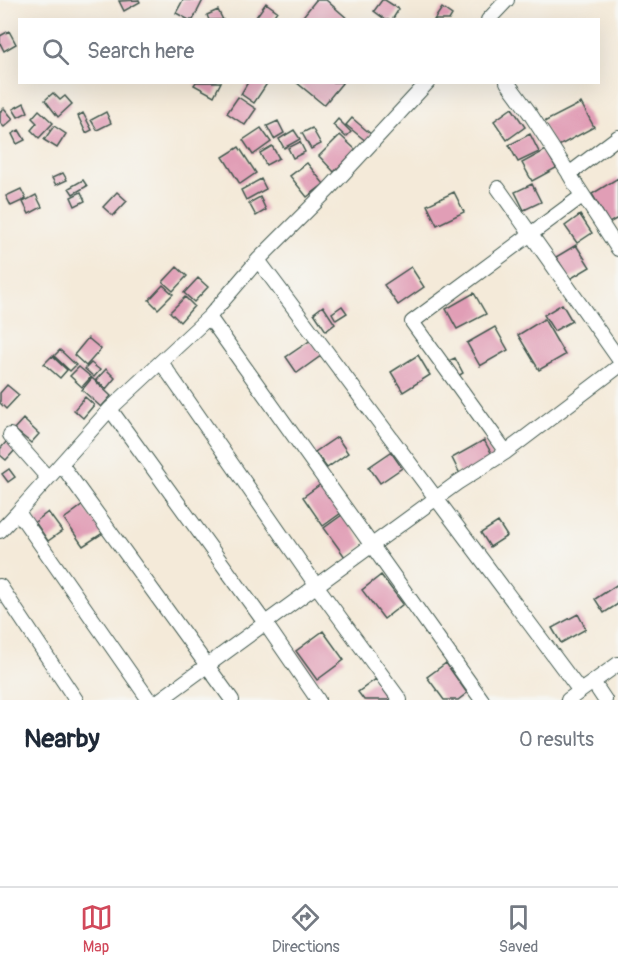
<!DOCTYPE html>
<style>
body{margin:0;font-family:Pangolin,sans-serif;background:#f2f2f3;color:#1f2937}
.list{margin:0;padding:0;list-style:none}
h2{display:flex;justify-content:space-between;align-items:center;height:78px;margin:0;padding:0 24px;font-size:26px}
h2 small{font-size:20px;font-weight:400;color:#747a83}
.icon{flex:none;width:33px;height:33px;fill:none;stroke:currentColor;stroke-width:2;stroke-linecap:round;stroke-linejoin:round}
.map{position:relative;flex:none;width:618px;height:700px;overflow:hidden}
.search{position:absolute;background:#fff;box-shadow:0 6px 24px #0002;left:18px;right:18px;top:18px;height:66px;display:flex;align-items:center;gap:15px;box-sizing:border-box;padding:0 21px;border-radius:0px;color:#747a83;font-size:22px}
.sheet{height:186px;background:#fff}
nav{display:flex;justify-content:space-around;align-items:center;box-sizing:border-box;height:84px;border-top:2px solid #e0e1e3;background:#fff;font-size:16px;color:#747a83}
nav a{display:grid;justify-items:center;gap:3px}
nav .on{color:#d1495b}
.map>svg:first-child{display:block}
</style>
<div class="map">
<svg width="618" height="700" viewBox="0 0 618 700">
<rect width="100%" height="100%" fill="#f6f6f2"/>
<filter id="ink" filterUnits="userSpaceOnUse"><feTurbulence type="fractalNoise" baseFrequency=".0167" numOctaves="2"/><feDisplacementMap in="SourceGraphic" scale="12" xChannelSelector="R" yChannelSelector="G"/><feConvolveMatrix kernelMatrix="1 2 1 2 8 2 1 2 1" color-interpolation-filters="sRGB"/></filter>
<filter id="wash" filterUnits="userSpaceOnUse"><feTurbulence type="fractalNoise" baseFrequency=".008" numOctaves="4" result="noise"/><feDisplacementMap in="SourceGraphic" scale="24" xChannelSelector="R" yChannelSelector="G"/><feGaussianBlur stdDeviation="1.35" result="paint"/><feColorMatrix in="noise" values="0 0 0 0 0 0 0 0 0 0 0 0 0 0 0 0 0 1.4 0 .05"/><feComposite in="paint" operator="in"/></filter>
<g filter="url(#wash)">
<rect width="100%" height="100%" fill="#f4ead9"/>
<g id="blocks">
<!-- building -->
<path fill="#e19eb6" d="M139,0L140,2L124,11L119,1Z
M183,0H203L193,20H189L176,13Z
M316,0H326L349,20H300Z
M382,0H385L399,9L392,20H386L374,11Z
M266,3L277,11L271,20H260L256,17Z
M442,8L452,15L449,20H434Z
M218,10L223,20H209L207,15Z
M9,31L16,44L4,51L0,43V36Z
M196,82H221L214,96L194,85Z
M248,82H268L254,103L241,94Z
M296,82H343L324,105Z
M53,93L60,100L65,96L72,104L58,117L45,100Z
M238,97L256,109L245,125L227,113Z
M24,103L28,112L18,117L13,109Z
M581,103L594,127L555,148L542,123Z
M4,108L13,119L4,127L0,123V112Z
M512,108L525,127L507,140L494,121Z
M39,110L53,123L39,138L31,130L37,123L32,118Z
M106,112L111,123L97,130L91,120Z
M83,113L92,130L86,133L78,116Z
M352,118L372,135L367,142L346,125Z
M338,119L351,132L346,137L333,125Z
M278,121L284,133L274,139L267,126Z
M54,126L66,134L57,148L44,140Z
M261,128L271,142L253,155L243,140Z
M312,128L321,144L311,149L302,133Z
M19,130L25,140L17,144L12,134Z
M294,130L300,139L284,148L279,139Z
M530,134L539,152L518,162L509,145Z
M340,135L356,150L334,172L319,156Z
M300,142L305,152L293,158L288,148Z
M272,146L279,158L266,165L260,153Z
M239,147L256,173L240,184L223,157Z
M546,150L556,168L532,181L522,163Z
M307,163L324,184L307,197L290,176Z
M63,173L67,180L56,185L52,178Z
M618,178V218L609,223L592,194Z
M261,179L266,189L246,200L241,190Z
M83,180L87,186L73,194L69,188Z
M532,184L541,202L524,210L515,192Z
M21,189L26,199L11,206L6,196Z
M81,192L85,201L75,206L71,197Z
M117,192L127,201L113,216L103,207Z
M454,192L464,212L437,225L427,205Z
M36,195L42,207L29,214L23,202Z
M260,197L266,210L256,216L249,203Z
M580,215L592,233L577,243L565,226Z
M576,245L590,267L570,279L556,257Z
M177,267L187,276L173,291L163,282Z
M411,267L424,287L398,305L384,285Z
M198,278L208,287L194,302L184,293Z
M163,285L173,294L158,309L149,300Z
M474,293L486,314L457,329L446,309Z
M185,297L194,306L180,322L170,312Z
M562,304L572,321L554,331L544,315Z
M323,306L335,324L326,331L314,313Z
M342,306L347,313L336,320L332,313Z
M544,319L565,355L539,370L518,335Z
M495,327L508,350L480,366L467,343Z
M88,338L101,349L86,366L74,355Z
M311,340L322,355L297,373L286,357Z
M60,350L76,365L70,371L54,356Z
M418,355L430,375L403,392L391,372Z
M52,356L67,370L60,378L44,364Z
M455,358L463,373L455,378L446,362Z
M91,363L100,370L94,377L85,369Z
M79,367L91,377L82,387L70,376Z
M106,369L115,378L106,389L96,380Z
M92,378L111,396L101,407L82,390Z
M7,385L19,395L6,409L0,403V393Z
M85,397L94,405L83,418L74,410Z
M23,419L39,434L31,443L14,429Z
M337,437L348,453L327,468L315,452Z
M484,440L494,458L461,476L452,458Z
M7,441L16,449L6,460L0,455V449Z
M391,452L402,468L380,483L369,467Z
M9,469L15,477L8,482L2,474Z
M321,484L341,513L323,526L303,497Z
M83,505L103,533L83,546L64,519Z
M48,512L62,531L48,541L35,522Z
M342,515L363,544L345,557L324,528Z
M498,522L507,536L490,547L481,533Z
M381,575L403,604L384,619L362,590Z
M618,584V604L604,613L595,599Z
M578,614L586,629L561,643L552,628Z
M323,631L344,660L317,680L296,651Z
M446,663L467,693L458,700H444L427,677Z
M376,679L391,700H364L358,692Z"/>
</g>
</g>
<g filter="url(#ink)">
<use href="#blocks" fill-opacity="0" stroke="#3f574d" stroke-width="1.5"/>
<g fill="none" stroke-linecap="round" stroke-linejoin="round">
<defs>
<path id="street" d="M488,20L507,0
M507,82L529,112L618,249
M498,188L618,358
M258,260L580,691
M209,317L482,700
M161,362L316,585L400,700
M110,409L265,623L318,700
M10,435L48,478
M506,452L412,322L582,196L569,174L618,137
M61,464L232,700
M0,531L18,512
M0,586L76,700
M593,682L605,700
M149,700L18,512L110,409L209,317L258,260L328,190L428,82
M160,700L457,483L506,452L618,367
M568,700L618,664"/>
</defs>
<!-- street casing -->
<use href="#street" stroke="#3f574d" stroke-width="16"/>
<!-- street -->
<use href="#street" stroke="#fff" stroke-width="14"/>
</g>
</g>
</svg>
<div class="search"><svg class="icon" aria-label="search" viewBox="0 0 24 24"><circle cx="10" cy="10" r="6"/><path d="M15 15l6 6"/></svg>Search here</div>
</div>
<section class="sheet">
<h2>Nearby<small>0 results</small></h2>
<ul class="list">
</ul>
</section>
<nav>
<a class="on"><svg class="icon" aria-label="map" viewBox="0 0 24 24"><path d="M3 6l6-2 6 2 6-2v14l-6 2-6-2-6 2zM9 4v14M15 6v14"/></svg>Map</a>
<a><svg class="icon" aria-label="directions" viewBox="0 0 24 24"><path d="M12 3l9 9-9 9-9-9zM9 14v-3h6M13 9l2 2-2 2"/></svg>Directions</a>
<a><svg class="icon" aria-label="saved" viewBox="0 0 24 24"><path d="M7 4h10v16l-5-4-5 4z"/></svg>Saved</a>
</nav>
